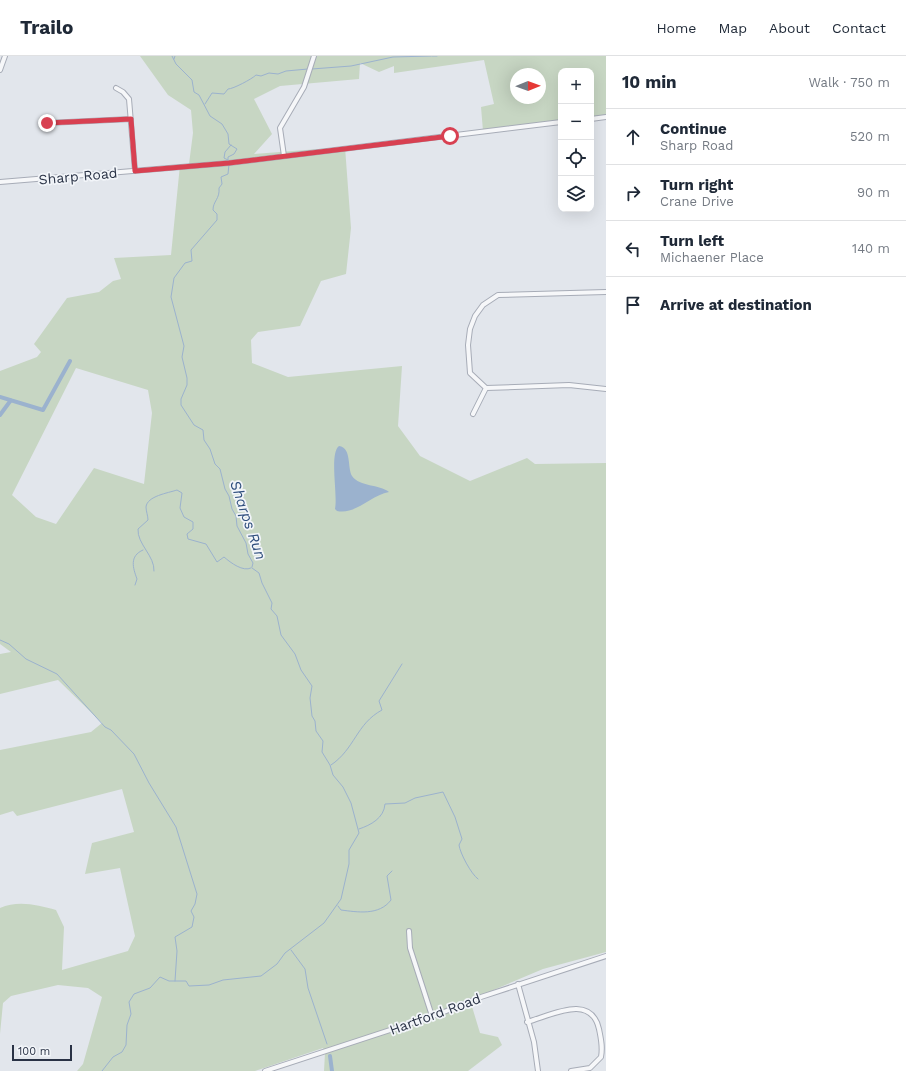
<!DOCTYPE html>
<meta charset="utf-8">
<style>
body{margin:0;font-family:"Work Sans",sans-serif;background:#f6f6f7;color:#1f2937}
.controls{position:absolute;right:12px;top:12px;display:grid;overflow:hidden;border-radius:8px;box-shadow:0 4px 16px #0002}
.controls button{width:36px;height:36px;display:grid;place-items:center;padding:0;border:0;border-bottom:1px solid #e0e1e3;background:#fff;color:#1f2937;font:20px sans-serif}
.compass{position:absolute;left:510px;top:12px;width:36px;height:36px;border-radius:50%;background:#fff;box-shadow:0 4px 16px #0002;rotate:89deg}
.scale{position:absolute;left:12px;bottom:10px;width:60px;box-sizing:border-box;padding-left:4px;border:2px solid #293245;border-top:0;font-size:11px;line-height:14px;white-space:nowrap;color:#293245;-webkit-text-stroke:3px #f2f5f9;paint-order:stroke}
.stop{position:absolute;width:12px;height:12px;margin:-9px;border:3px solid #d84051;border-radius:50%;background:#fff}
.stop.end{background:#d84051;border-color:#fff;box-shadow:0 1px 4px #0008}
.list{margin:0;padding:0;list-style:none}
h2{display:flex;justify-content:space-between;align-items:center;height:52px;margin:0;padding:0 16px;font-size:17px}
h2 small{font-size:13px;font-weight:400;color:#747a83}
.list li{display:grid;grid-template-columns:26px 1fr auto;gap:12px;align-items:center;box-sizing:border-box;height:56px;padding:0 16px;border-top:1px solid #e0e1e3}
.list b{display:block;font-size:15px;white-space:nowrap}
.list p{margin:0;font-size:13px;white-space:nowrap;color:#747a83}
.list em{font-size:13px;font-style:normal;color:#747a83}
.icon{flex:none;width:22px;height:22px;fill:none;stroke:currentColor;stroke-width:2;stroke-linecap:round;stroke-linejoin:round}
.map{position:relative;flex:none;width:606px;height:1015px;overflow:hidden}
header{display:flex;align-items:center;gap:24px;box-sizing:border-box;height:56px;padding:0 20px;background:#fff;border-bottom:1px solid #e0e1e3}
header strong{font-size:19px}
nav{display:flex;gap:22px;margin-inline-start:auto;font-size:14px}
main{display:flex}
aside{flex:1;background:#fff}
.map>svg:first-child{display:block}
</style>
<header>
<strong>Trailo</strong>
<nav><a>Home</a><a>Map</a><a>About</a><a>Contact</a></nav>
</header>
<main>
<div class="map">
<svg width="606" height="1015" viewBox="0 0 606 1015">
<rect width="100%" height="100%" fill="#e2e6ec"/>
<!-- green -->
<path fill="#c7d6c3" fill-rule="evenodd" d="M140,0H606V60L591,62V15H561V66L483,75L481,51L494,48L484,4L394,17V10L379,16L360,7L359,23L280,30L254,43L272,78L254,98L345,91L351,172L346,218L321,225L300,270L258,276L251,284L252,307L288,321L402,310L398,370L420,400L470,425L527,402L535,408L606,407V896L543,913L470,944L480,977L498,981L502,989L468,1015H324L325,997L323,992L255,1015H77L83,1008L102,941L88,932L58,929L11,940L3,947L0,978V852C18,844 38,849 56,854L64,871L62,914L128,895L135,880L120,812L85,818L92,787L134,776L122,733L17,760L13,755L0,759V694L91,676L102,667L58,624L0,638V598L11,596L0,588V315L37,301L41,296L34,288L67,242L99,236L113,225L121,223L114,202L171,199L180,109L189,108L193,77L191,54L168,39ZM516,18H540V42H516ZM76,312L148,334L152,357L144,428L94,412L56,468L36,461L12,439Z"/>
<!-- water -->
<path fill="#9bb2ce" d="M339,390C352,392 347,411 352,420C360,431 379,428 389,436C371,439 356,459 337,455L335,453C338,438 329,398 339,390Z"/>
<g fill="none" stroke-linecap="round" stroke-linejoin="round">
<!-- stream -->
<path stroke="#9bb2ce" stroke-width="1" d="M172,0L176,8L192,24L194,36L199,39L210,60L222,68L228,78L229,88L237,93L234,98L228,101V105
M432,0H437
M174,3L175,0
M312,13L351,10L393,1L431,0
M205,48L212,37L224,38L228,33C233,33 252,23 256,19L261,20L269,17L278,18L286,15L308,13
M228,104L224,102L225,96L231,89
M229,108L228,118L221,121L222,128L219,132C220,143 213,145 213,154L217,158V164L191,194L192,205L185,207L174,222L171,241L184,290L182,301L187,322V329L181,343V349L194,369L203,374L204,384L210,393L215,408L220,413L225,433L229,440L232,453L236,460L237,470L246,487L248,498L253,507L252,511
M154,515C155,500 137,488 138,473L148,464C148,460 146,455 146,451C147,440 168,437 177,434L182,437L180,452L184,461L193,466V473L187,478L188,483L206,488L217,506L224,501C231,507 243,516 251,512
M135,529L137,523C133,512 129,500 143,494
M0,584L9,588L26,603L57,618L105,671L111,674L134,698L149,727L176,771L197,838L195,848L191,855L194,861L192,871L175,881L177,895L175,925
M331,709C355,693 356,668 382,654L379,645L402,608
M359,773C371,769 384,762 385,748L405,747L415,742L443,736L455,761L462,783L459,789C460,797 471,818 478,823
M338,850L341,854C357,856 379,860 391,844L387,820L392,815
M291,894L305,913L308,932L327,988
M102,1015L113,1001L122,996L126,989L127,969L131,958L129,946L134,938L150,932L160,921L169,925H186L189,930L209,929L223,924L261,920L277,908L285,897L324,867L341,843L349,808V794L359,777L351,747L343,731L333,719L330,709L322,696L323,685L316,675L315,665L312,660L310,642L312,630L301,614L295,598L281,579L277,560L271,553L272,547L262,527L259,517L252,512"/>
<!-- canal -->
<path stroke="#9bb2ce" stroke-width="4" d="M0,341L43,354L70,305
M0,359L11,344
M330,1000L332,1015"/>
<defs>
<path id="minor" d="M0,14L5,0
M116,32L123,36L129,43L135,115
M591,63L606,61
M47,67L131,63
M284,100L280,72L304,31L314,0
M0,126L229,107L561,66
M486,332L470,317L468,289L470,273L475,260L483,249L498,239L606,236
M473,358L486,332L569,329L606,333
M409,875L410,892L432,960
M518,928L534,986L538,1015
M527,966C552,959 591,937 599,973C601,983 603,991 601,1001L590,1012L571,1015
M265,1015L439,958L481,941L606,900"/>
</defs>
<!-- minor casing -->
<use href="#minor" stroke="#a7acb7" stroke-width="6"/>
<!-- minor -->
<use href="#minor" stroke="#f6f7f9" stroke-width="4"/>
</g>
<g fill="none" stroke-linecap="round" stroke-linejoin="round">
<!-- route -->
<path stroke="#d84051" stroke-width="5" d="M47,67L131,63L135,115L229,107L450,80"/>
</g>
<g text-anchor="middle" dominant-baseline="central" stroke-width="3.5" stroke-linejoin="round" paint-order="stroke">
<!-- street labels -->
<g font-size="14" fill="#293245" stroke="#f2f5f9">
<text transform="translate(78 120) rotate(-5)">Sharp Road</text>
<text transform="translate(435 958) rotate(-20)">Hartford Road</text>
</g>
<!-- water labels -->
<g font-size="15" font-style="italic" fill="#2f4f7d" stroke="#f2f5f9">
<text transform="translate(248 464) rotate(71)">Sharps Run</text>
</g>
</g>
</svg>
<div class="controls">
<button>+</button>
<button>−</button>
<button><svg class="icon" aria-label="locate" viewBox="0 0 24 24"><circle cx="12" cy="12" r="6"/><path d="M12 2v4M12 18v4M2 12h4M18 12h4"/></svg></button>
<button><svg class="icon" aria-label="layers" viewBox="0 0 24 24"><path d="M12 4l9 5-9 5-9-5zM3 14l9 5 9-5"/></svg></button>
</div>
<svg class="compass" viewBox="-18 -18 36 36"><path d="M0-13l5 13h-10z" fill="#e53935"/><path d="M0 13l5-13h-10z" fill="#747a83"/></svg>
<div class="scale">100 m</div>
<div class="stop" style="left:450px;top:80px"></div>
<div class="stop end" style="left:47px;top:67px"></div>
</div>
<aside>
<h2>10 min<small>Walk · 750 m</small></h2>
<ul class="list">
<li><svg class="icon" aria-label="ahead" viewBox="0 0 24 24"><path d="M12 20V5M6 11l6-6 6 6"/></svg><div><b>Continue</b><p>Sharp Road</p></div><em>520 m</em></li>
<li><svg class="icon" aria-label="right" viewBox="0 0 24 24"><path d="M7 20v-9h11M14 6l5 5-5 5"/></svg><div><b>Turn right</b><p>Crane Drive</p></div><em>90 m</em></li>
<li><svg class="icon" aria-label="left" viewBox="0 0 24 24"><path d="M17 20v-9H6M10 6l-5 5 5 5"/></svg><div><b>Turn left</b><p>Michaener Place</p></div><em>140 m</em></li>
<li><svg class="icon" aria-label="arrive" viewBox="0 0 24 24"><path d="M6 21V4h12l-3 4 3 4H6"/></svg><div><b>Arrive at destination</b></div></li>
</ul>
</aside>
</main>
